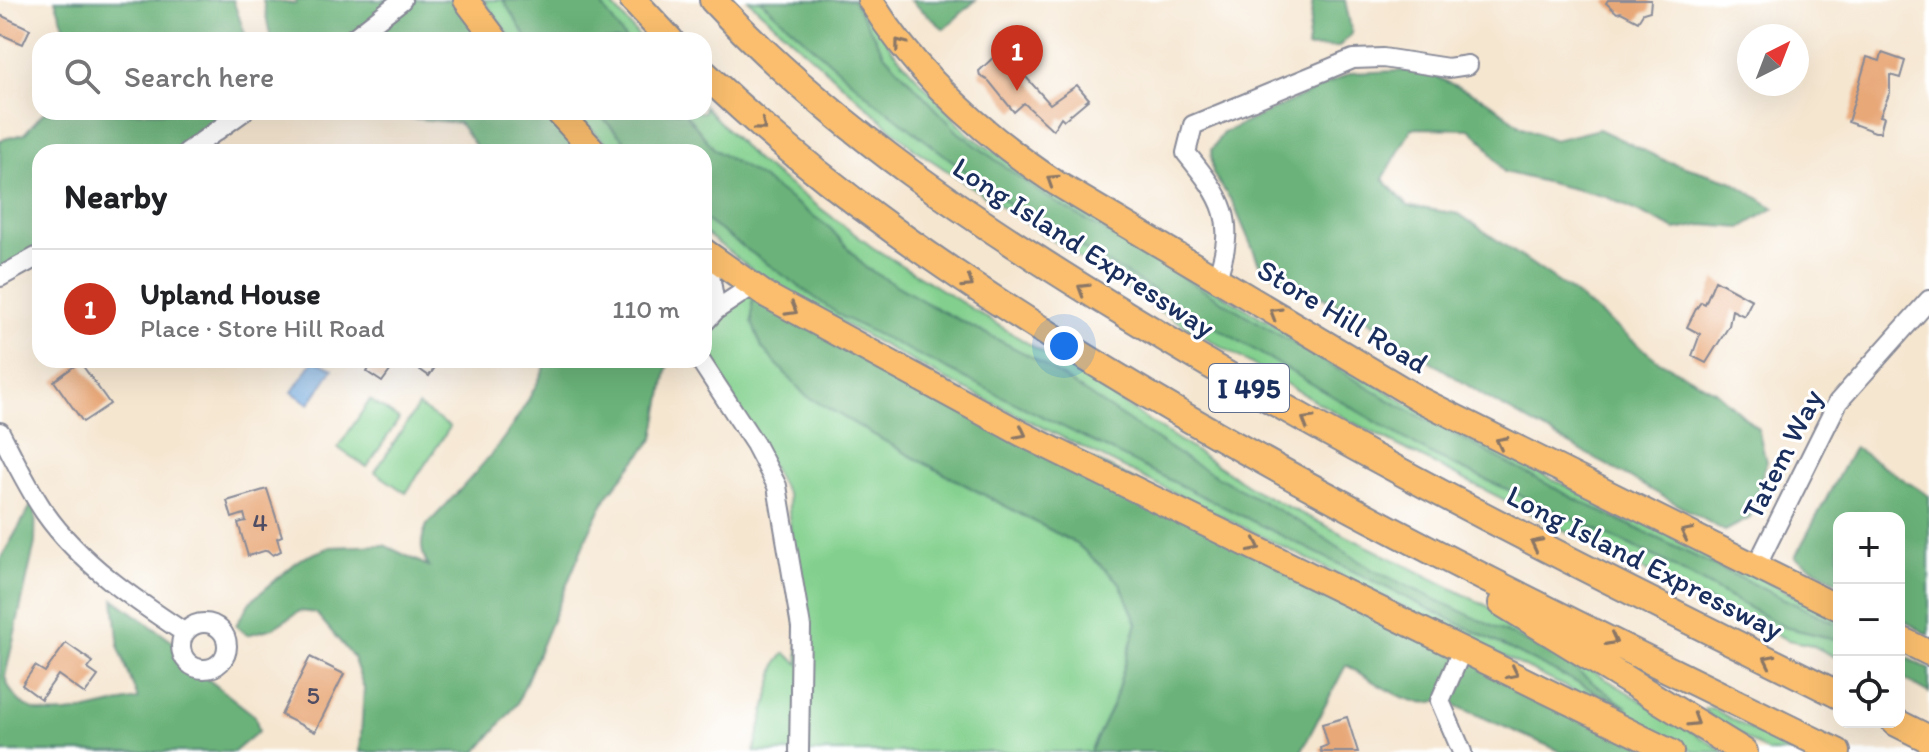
<!DOCTYPE html>
<meta charset="utf-8">
<style>
body{margin:0;font-family:Itim,sans-serif;background:#f6f6f6;color:#202124}
.controls{position:absolute;right:24px;bottom:24px;display:grid;overflow:hidden;border-radius:16px;box-shadow:0 8px 32px #0002}
.controls button{width:72px;height:72px;display:grid;place-items:center;padding:0;border:0;border-bottom:2px solid #e0e0e0;background:#fff;color:#202124;font:40px sans-serif}
.compass{position:absolute;left:1737px;top:24px;width:72px;height:72px;border-radius:50%;background:#fff;box-shadow:0 8px 32px #0002;rotate:42deg}
.you{position:absolute;left:1064px;top:346px;width:28px;height:28px;margin:-20px;border:6px solid #fff;border-radius:50%;background:#1a73e8;box-shadow:0 0 0 12px #1a73e833}
.badge{display:grid;place-items:center;width:52px;height:52px;border-radius:50%;background:#c8321e;color:#fff;font-size:26px;font-weight:700}
.pin{position:absolute;translate:-50% -66px;filter:drop-shadow(0 2px 4px #0008)}
.pin::after{content:'';position:absolute;top:42px;width:28px;height:24px;background:inherit;clip-path:polygon(0 0,100% 0,50% 100%)}
.list{margin:0;padding:0;list-style:none}
h2{display:flex;justify-content:space-between;align-items:center;height:104px;margin:0;padding:0 32px;font-size:34px}
h2 small{font-size:26px;font-weight:400;color:#757577}
.list li{display:grid;grid-template-columns:52px 1fr auto;gap:24px;align-items:center;box-sizing:border-box;height:120px;padding:0 32px;border-top:2px solid #e0e0e0}
.list b{display:block;font-size:30px;white-space:nowrap}
.list p{margin:0;font-size:26px;white-space:nowrap;color:#757577}
.list em{font-size:26px;font-style:normal;color:#757577}
.icon{flex:none;width:44px;height:44px;fill:none;stroke:currentColor;stroke-width:2;stroke-linecap:round;stroke-linejoin:round}
.map{position:relative;flex:none;width:1929px;height:752px;overflow:hidden}
.search{position:absolute;background:#fff;box-shadow:0 8px 32px #0002;left:32px;top:32px;width:680px;height:88px;display:flex;align-items:center;gap:20px;box-sizing:border-box;padding:0 28px;border-radius:24px;color:#757577;font-size:30px}
.panel{position:absolute;background:#fff;box-shadow:0 8px 32px #0002;left:32px;top:144px;width:680px;height:224px;border-radius:24px}
.map>svg:first-child{display:block}
</style>
<div class="map">
<svg width="1929" height="752" viewBox="0 0 1929 752">
<rect width="100%" height="100%" fill="#fff"/>
<filter id="ink" filterUnits="userSpaceOnUse"><feTurbulence type="fractalNoise" baseFrequency=".0125" numOctaves="2"/><feDisplacementMap in="SourceGraphic" scale="16" xChannelSelector="R" yChannelSelector="G"/><feConvolveMatrix kernelMatrix="1 2 1 2 8 2 1 2 1" color-interpolation-filters="sRGB"/></filter>
<filter id="wash" filterUnits="userSpaceOnUse"><feTurbulence type="fractalNoise" baseFrequency=".006" numOctaves="4" result="noise"/><feDisplacementMap in="SourceGraphic" scale="32" xChannelSelector="R" yChannelSelector="G"/><feGaussianBlur stdDeviation="1.8" result="paint"/><feColorMatrix in="noise" values="0 0 0 0 0 0 0 0 0 0 0 0 0 0 0 0 0 1.4 0 .05"/><feComposite in="paint" operator="in"/></filter>
<g filter="url(#wash)">
<rect width="100%" height="100%" fill="#f5e6d0"/>
<!-- green -->
<path fill="#83d08e" stroke="#4f8076" stroke-width="2" d="M483,0H608L642,40H513Z
M748,0H862L893,51L968,134L1088,216L1465,437L1839,617V659L1812,645L1788,640L1642,569L1624,555L1581,539L1354,423L1151,306L913,148Z
M704,106L756,160L872,247L1079,375L1258,492L1487,606L1725,752H1696L943,378L769,283L704,232V152H615L574,112H704Z
M752,286L753,302L805,395L911,456L1077,544L1120,583L1137,623L1114,702L1090,752H754L777,663L785,653L799,664L788,496L708,353L705,331Z
M370,400L399,419L367,467L338,448Z
M418,406L450,427L406,493L375,472Z
M1704,708H1712L1792,752H1768L1707,714Z"/>
<!-- forest -->
<path fill="#6ab279" stroke="#42706c" stroke-width="2" d="M55,0H233L247,40H64L66,31Z
M263,0L296,4V0H466L496,40H271Z
M503,0H598L626,40H528Z
M760,0H853L885,55L958,132L1042,194L1389,400L1581,502L1839,625V640L1784,627L1654,556L1434,456L1014,208L874,101Z
M910,0H976L944,29Z
M1313,0H1345L1352,34L1338,47L1307,48Z
M1421,70L1487,100L1522,127L1554,140L1599,129L1666,161L1731,181L1774,208L1741,228L1703,225L1676,230L1607,197L1504,172L1484,142L1470,129L1412,128L1383,179L1408,206L1459,214L1571,291L1657,360L1715,391L1758,429L1766,462L1750,518L1725,531L1487,398L1361,316L1261,268L1233,203L1213,174L1211,150L1223,133L1351,73Z
M44,112H243L187,152H40V255L0,271V140L24,134Z
M350,112H558L595,152H480L459,123Z
M597,112H684L715,150L760,177L830,228L865,267L932,306L1032,357L1186,459L1303,524L1373,570L1556,656L1628,708L842,317L704,219V152H635Z
M752,286L1671,752H1562L1441,699C1415,714 1370,678 1346,665L1301,752H1090L1114,702L1137,623L1120,583L1077,544L911,456L805,395L762,348L752,322Z
M548,360H669L654,438L607,496L588,534L517,704L477,752H360L364,688L353,657L316,613L300,611L273,628L247,635L236,625L250,602L300,559L330,547L384,545L428,566C420,550 420,542 427,525C479,470 518,431 548,360Z
M1854,447L1929,496V635L1899,618V518H1839V583L1795,557Z
M36,497L35,543L5,677C25,738 91,706 138,699L119,648L114,599L177,645L190,665L255,716L259,731L234,752H0V560Z
M1899,654L1929,669V693L1899,676Z"/>
<!-- water -->
<path fill="#6ea8de" stroke="#446c9e" stroke-width="2" d="M314,360L333,369L309,404L292,392Z"/>
<g id="blocks">
<!-- building -->
<path fill="#e8a878" d="M1608,0H1651L1650,11L1643,13L1638,21L1621,12L1617,13L1606,3Z
M0,15L30,29L23,44L0,34Z
M1000,51L1013,63L1020,57L1030,64L1032,69L1025,76L1050,104L1077,85L1089,99L1064,120L1061,117L1053,130L1024,103L1014,112L989,81L980,76L979,71Z
M1882,53L1905,61L1900,78L1890,75V92L1880,116L1884,117L1880,132H1875L1848,122L1867,57L1880,61Z
M1715,280L1752,300L1744,316L1732,310L1729,326L1706,363L1692,356L1700,334L1687,327L1696,309L1701,302L1705,304Z
M370,360H398L382,382L367,372L373,362Z
M420,360H440L429,376L419,369L423,362Z
M80,362L110,404L83,422L54,381Z
M267,489L282,536L277,538L281,551L273,555L267,550L248,556L238,523L246,521L244,514L232,518L227,501Z
M66,643L93,662L88,669L98,676L85,694L58,675L41,699L22,685L35,666L45,672Z
M310,657L344,674L315,732L281,715Z
M1347,717L1358,752H1321L1320,748L1328,745L1322,724Z"/>
</g>
</g>
<g filter="url(#ink)">
<use href="#blocks" fill-opacity="0" stroke="#888a97" stroke-width="2"/>
<g fill="none" stroke-linecap="round" stroke-linejoin="round">
<defs>
<path id="minor" d="M351,40L402,0
M187,152L243,112
M706,252L716,310
M0,277L40,255
M1217,278C1237,219 1224,200 1186,153L1193,125L1353,59L1383,58L1448,68L1468,65
M704,323L716,310L752,286
M700,360L755,444L777,486L801,627L799,752
M0,432C14,459 28,488 45,513C80,563 135,600 185,633
M1756,567L1838,402L1929,300
M181 646a23 23 0 1 1 46 0a23 23 0 1 1-46 0Z
M1462,752L1440,701L1463,648"/>
<path id="major" d="M466,0L496,40
M870,0C917,76 982,134 1056,183L1421,400L1839,608
M558,112L595,152
M704,251L766,295L1022,434L1671,752
M1899,638L1929,653"/>
<path id="highway" d="M633,0L670,40
M713,0C833,129 982,227 1132,318C1360,458 1599,576 1839,695
M704,73C825,190 962,282 1105,369C1340,512 1590,631 1837,752
M1502,603L1744,752
M1895,722L1929,739"/>
</defs>
<!-- minor casing -->
<use href="#minor" stroke="#888a97" stroke-width="22"/>
<!-- major casing -->
<use href="#major" stroke="#888a97" stroke-width="28"/>
<!-- highway casing -->
<use href="#highway" stroke="#888a97" stroke-width="30"/>
<!-- minor -->
<use href="#minor" stroke="#fff" stroke-width="18"/>
<!-- major -->
<use href="#major" stroke="#fabe6e" stroke-width="24"/>
<!-- highway -->
<use href="#highway" stroke="#fabe6e" stroke-width="26"/>
</g>
<!-- one-way arrows -->
<defs><path id="oneway-chevron" d="M-2-3.5L2.5 0L-2 3.5" fill="none" stroke-width="1.6" stroke-linecap="round" stroke-linejoin="round" transform="scale(2)"/></defs>
<g stroke="#8a7666">
<use href="#oneway-chevron" transform="translate(900 44) rotate(-127)"/>
<use href="#oneway-chevron" transform="translate(761 126) rotate(40)"/>
<use href="#oneway-chevron" transform="translate(1052 180) rotate(-147)"/>
<use href="#oneway-chevron" transform="translate(968 283) rotate(33)"/>
<use href="#oneway-chevron" transform="translate(1083 289) rotate(-148)"/>
<use href="#oneway-chevron" transform="translate(792 310) rotate(30)"/>
<use href="#oneway-chevron" transform="translate(1275 313) rotate(-149)"/>
<use href="#oneway-chevron" transform="translate(1307 421) rotate(-150)"/>
<use href="#oneway-chevron" transform="translate(1021 433) rotate(27)"/>
<use href="#oneway-chevron" transform="translate(1501 442) rotate(-153)"/>
<use href="#oneway-chevron" transform="translate(1686 533) rotate(-154)"/>
<use href="#oneway-chevron" transform="translate(1536 544) rotate(-153)"/>
<use href="#oneway-chevron" transform="translate(1255 546) rotate(26)"/>
<use href="#oneway-chevron" transform="translate(1612 640) rotate(27)"/>
<use href="#oneway-chevron" transform="translate(1769 660) rotate(-154)"/>
<use href="#oneway-chevron" transform="translate(1513 673) rotate(27)"/>
<use href="#oneway-chevron" transform="translate(1694 721) rotate(32)"/>
</g>
</g>
<g text-anchor="middle" dominant-baseline="central" stroke-width="6" stroke-linejoin="round" paint-order="stroke">
<!-- number labels -->
<g font-size="26" fill="#4e4d64">
<text x="260" y="522">4</text>
<text x="313" y="695">5</text>
</g>
<!-- shield labels -->
<rect fill="#fff" stroke="#5f6d8e" stroke-width="2" x="1209" y="364" width="80" height="48" rx="6"/>
<g font-size="28" font-weight="bold" fill="#1b2f5e">
<text x="1249" y="388">I 495</text>
</g>
<!-- street labels -->
<g font-size="30" fill="#1b2f5e" stroke="#fff">
<text transform="translate(1084 247) rotate(33)">Long Island Expressway</text>
<text transform="translate(1343 316) rotate(31)">Store Hill Road</text>
<text transform="translate(1782 454) rotate(-63)">Tatem Way</text>
<text transform="translate(1645 562) rotate(27)">Long Island Expressway</text>
</g>
</g>
</svg>
<div class="controls">
<button>+</button>
<button>−</button>
<button><svg class="icon" aria-label="locate" viewBox="0 0 24 24"><circle cx="12" cy="12" r="6"/><path d="M12 2v4M12 18v4M2 12h4M18 12h4"/></svg></button>
</div>
<svg class="compass" viewBox="-18 -18 36 36"><path d="M0-13l5 13h-10z" fill="#e53935"/><path d="M0 13l5-13h-10z" fill="#757577"/></svg>
<div class="you"></div>
<div class="pin badge" style="left:1017px;top:91px">1</div>
<div class="search"><svg class="icon" aria-label="search" viewBox="0 0 24 24"><circle cx="10" cy="10" r="6"/><path d="M15 15l6 6"/></svg>Search here</div>
<section class="panel">
<h2>Nearby<small></small></h2>
<ul class="list">
<li><span class="badge">1</span><div><b>Upland House</b><p>Place · Store Hill Road</p></div><em>110 m</em></li>
</ul>
</section>
</div>
